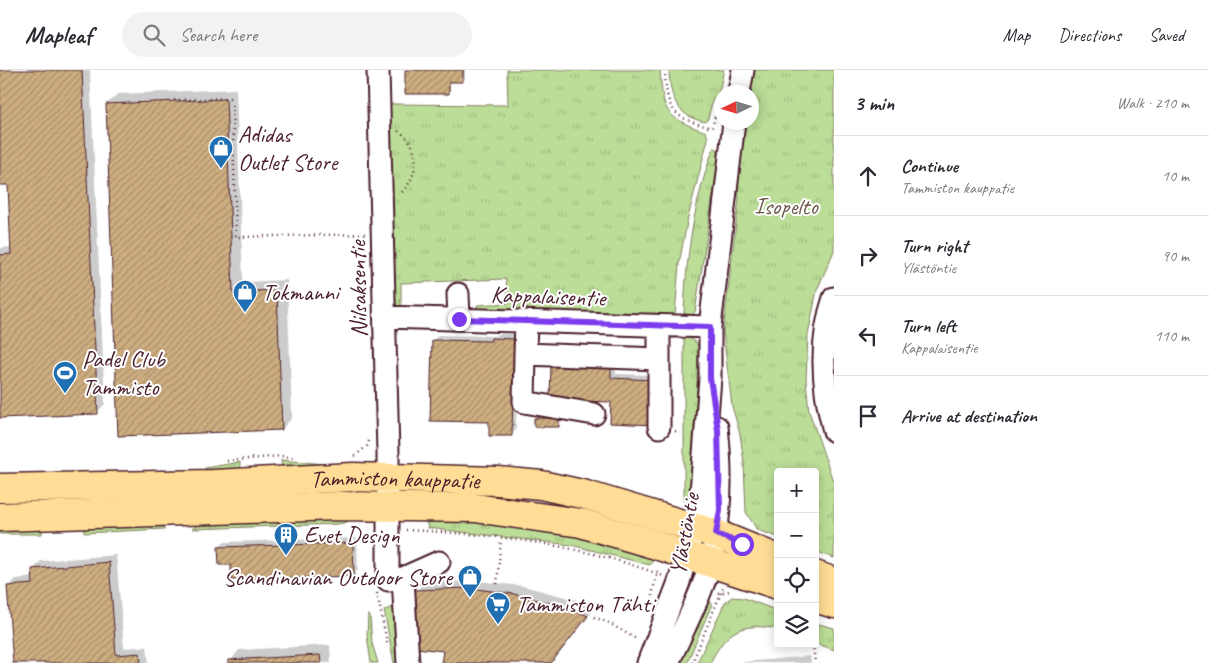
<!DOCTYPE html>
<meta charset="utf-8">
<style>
body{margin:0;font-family:Caveat,sans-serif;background:#f2f2f3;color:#2b2b33}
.controls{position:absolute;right:15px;bottom:15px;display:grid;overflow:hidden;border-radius:5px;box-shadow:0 2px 12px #0003}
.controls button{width:45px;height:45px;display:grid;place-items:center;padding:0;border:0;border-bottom:1px solid #e1e1e2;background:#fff;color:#2b2b33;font:25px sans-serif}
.compass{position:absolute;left:714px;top:15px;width:45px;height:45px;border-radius:50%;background:#fff;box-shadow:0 2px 12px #0003;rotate:266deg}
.stop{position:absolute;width:15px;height:15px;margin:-11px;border:4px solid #7c3aed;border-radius:50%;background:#fff}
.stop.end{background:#7c3aed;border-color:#fff;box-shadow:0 1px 5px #0008}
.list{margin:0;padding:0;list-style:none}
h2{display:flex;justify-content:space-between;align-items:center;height:65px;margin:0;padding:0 20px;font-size:21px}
h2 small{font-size:16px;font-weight:400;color:#7c7c81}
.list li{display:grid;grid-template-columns:32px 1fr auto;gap:15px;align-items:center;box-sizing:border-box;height:80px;padding:0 20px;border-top:1px solid #e1e1e2}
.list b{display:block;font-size:19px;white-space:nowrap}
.list p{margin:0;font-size:16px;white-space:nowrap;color:#7c7c81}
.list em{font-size:16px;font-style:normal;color:#7c7c81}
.icon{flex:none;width:28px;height:28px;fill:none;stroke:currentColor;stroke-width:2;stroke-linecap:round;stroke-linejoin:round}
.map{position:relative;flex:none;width:834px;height:593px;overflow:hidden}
header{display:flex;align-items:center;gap:30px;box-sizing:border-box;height:70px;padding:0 25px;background:#fff;border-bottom:1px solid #e1e1e2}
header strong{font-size:24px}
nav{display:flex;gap:28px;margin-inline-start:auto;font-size:18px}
.search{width:350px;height:45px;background:#f2f2f3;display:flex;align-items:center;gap:12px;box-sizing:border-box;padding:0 18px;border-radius:28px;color:#7c7c81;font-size:19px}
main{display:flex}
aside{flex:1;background:#fff}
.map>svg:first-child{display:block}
</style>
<header>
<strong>Mapleaf</strong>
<div class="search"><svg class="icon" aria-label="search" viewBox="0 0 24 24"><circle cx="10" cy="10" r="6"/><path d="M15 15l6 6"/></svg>Search here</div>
<nav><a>Map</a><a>Directions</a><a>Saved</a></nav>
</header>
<main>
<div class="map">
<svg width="834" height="593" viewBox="0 0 834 593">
<defs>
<pattern id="grass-tufts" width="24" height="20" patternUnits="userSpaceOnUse" patternTransform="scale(1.25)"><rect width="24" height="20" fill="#bbdd97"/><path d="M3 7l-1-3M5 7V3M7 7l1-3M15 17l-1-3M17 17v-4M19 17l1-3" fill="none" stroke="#a2bd82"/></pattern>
<pattern id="building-hatch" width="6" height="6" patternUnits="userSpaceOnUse" patternTransform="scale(1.25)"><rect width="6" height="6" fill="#ceae81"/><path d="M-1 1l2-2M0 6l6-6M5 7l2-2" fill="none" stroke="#a98d6a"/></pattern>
</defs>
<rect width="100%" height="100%" fill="#fff"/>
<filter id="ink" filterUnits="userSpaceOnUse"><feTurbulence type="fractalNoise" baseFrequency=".02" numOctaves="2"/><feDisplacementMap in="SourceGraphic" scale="10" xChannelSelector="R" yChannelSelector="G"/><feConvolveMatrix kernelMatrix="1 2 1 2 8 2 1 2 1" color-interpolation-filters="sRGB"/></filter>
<g filter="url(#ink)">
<!-- grass -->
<path fill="url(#grass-tufts)" stroke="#827e61" d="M507,0H660C663,43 665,47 706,62L708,69L688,147L679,194L675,245L476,242L477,235L508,233L506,209L401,213V236L394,235L385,37L390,34L508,35Z
M669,0H724L717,30L713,29L708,49L705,52C676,46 670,27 669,0Z
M753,0H834V181L817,220L808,265L806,310L809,341L834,414V488L815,481V402H778V467L757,460L746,442L744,393L740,364L732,336L723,262L739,128L737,114L744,53L752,52V22H749Z
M714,77L718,80V93L695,242L691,246L684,248C685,191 694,130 714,77Z
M687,266L697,273L698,278L694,410L690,429L688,431L684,429V269Z
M281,390L336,395L282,397Z
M240,392V398L205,407V398Z
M424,446L564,461L655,487L650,495L571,475L428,458Z
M350,447L347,452L339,454L192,459L199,454Z
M119,451L157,453L165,459L84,463V458Z
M0,457L42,459V464H0Z
M732,527L744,528L778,541V559C741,552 727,560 710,593H697L725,532Z
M709,529L712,534L687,593H681Z
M395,537L403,593H394L384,540Z
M368,544L370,546L372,573L378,593H371L367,566Z
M815,553L834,558V580L815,573Z"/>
<!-- shadow -->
<path fill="#0003" d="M0,0H90L105,334L97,342L0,347V178L12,177L9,113L0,114Z
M407,0H465V9L462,11H450V20L448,23Z
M236,19L243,212L287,210L292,348L282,359L107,34L118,24Z
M497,264H518L516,360L511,365L491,351L433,271L438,265L495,266Z
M616,291V304L659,305L612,330L551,328Z
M537,346H560V354L558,356L535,348Z
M357,468L358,500L353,505L232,493L219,477L225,472Z
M116,485L124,578L147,576L149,593H14L8,517L16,509L33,507V499L41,491Z
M478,511L523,516L577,530L595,538L552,593H443L445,579L416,521L424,513Z
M330,575L331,593H229L239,580Z
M810,586L811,593H743L744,592Z"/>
<!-- building -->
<path fill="url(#building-hatch)" stroke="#4a1f2b" d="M0,0H82L98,344L0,348V185L11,184L8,115H0Z
M405,0H463V12H449V24H405Z
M226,29L233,222L277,220L282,360L118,366L106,34Z
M491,268L514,269L512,366H489V352L430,351L432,270L491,271Z
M551,294L611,296V308L655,310L653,355L610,353L611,332L550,330Z
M534,348H559V357H534Z
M353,473L354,506L231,510V495H219L218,477Z
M109,492L116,585L140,583L141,593H13L7,516L33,514L32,499Z
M469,518L514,524L569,538L588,546L551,593H441L443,581L416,578L415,520Z
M320,585L321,593H228V590Z"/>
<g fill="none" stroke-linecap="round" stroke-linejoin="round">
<defs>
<path id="minor" d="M378,0L388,383V510L403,508L439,492
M739,22L743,0
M458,224L459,249
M834,228C819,272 822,317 834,361
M385,247L710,257
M526,251L525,284L659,289
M525,284L524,332L594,344
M659,357V256
M403,508L408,593
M648,593L679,512L700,435L710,308V257L734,52
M668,593C679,569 691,545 701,520C721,470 723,411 717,357"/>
<g id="major">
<path id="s1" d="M0,418L213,414L353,407L498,411L541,415L586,425L716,464L778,489"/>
<path d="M0,447L339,436L475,438L581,453L653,474L778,515"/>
<path d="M815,505L834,512"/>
<path d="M815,528L834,534"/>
</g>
</defs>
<!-- minor casing -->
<use href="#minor" stroke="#4a1f2b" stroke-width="25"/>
<!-- major casing -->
<use href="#major" stroke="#4a1f2b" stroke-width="31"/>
<!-- path -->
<path stroke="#4a1f2b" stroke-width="2.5" stroke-dasharray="1 4" stroke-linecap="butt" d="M665,0C666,41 673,48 712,58L721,24
M174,30L232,28L236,167L365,164
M398,61C423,75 419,108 399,125
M675,361L681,362
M355,386L367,376L369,371
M227,391L281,386L296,388
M406,460C492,464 582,474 663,506
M497,514L501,469
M377,523L388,577
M718,523L730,521
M651,531L658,497
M594,547L609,553L638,570
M813,574L815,593
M692,593L723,518"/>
<!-- minor -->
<use href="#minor" stroke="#fff" stroke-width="21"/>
<!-- major -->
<use href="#major" stroke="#ffdd96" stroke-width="28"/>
</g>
</g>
<g fill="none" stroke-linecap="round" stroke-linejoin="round" filter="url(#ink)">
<!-- route -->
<path stroke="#7c3aed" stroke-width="6" d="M459,249L710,257V308L718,360L720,440L716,464L742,474"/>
</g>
<!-- icons -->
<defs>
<symbol id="shop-pin" viewBox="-11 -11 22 30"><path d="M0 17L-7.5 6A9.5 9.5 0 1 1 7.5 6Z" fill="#1f6fb2" stroke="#fff"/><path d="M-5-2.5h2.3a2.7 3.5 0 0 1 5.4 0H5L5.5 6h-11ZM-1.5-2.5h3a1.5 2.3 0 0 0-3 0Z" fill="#fff"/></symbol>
<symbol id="stadium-pin" viewBox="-11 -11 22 30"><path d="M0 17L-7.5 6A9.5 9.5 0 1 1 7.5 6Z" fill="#1f6fb2" stroke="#fff"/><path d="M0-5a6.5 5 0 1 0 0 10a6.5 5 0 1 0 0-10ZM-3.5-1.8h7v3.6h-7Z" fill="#fff"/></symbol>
<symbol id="building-pin" viewBox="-11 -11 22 30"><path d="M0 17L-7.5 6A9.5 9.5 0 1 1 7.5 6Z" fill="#1f6fb2" stroke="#fff"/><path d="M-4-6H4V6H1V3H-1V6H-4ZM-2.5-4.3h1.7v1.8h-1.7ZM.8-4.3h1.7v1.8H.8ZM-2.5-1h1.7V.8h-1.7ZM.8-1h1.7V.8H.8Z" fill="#fff"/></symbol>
<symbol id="supermarket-pin" viewBox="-11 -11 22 30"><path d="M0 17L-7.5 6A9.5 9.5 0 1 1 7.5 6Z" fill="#1f6fb2" stroke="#fff"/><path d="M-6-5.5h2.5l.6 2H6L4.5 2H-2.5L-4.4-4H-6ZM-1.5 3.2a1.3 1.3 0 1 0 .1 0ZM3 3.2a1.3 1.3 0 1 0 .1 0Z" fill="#fff"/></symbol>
</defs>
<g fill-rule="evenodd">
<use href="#shop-pin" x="207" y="64" width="28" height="38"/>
<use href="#shop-pin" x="231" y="208" width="28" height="38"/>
<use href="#stadium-pin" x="51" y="289" width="28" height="38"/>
<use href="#building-pin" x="272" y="451" width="28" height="38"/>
<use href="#shop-pin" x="456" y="493" width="28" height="38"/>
<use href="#supermarket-pin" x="484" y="520" width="28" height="38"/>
</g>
<g text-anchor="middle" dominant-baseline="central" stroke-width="4" stroke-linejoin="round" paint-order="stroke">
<!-- poi labels -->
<g font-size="24" fill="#4a1f2b" stroke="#fff" text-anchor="start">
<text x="238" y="64">Adidas<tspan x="238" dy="28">Outlet Store</tspan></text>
<text x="262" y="222">Tokmanni</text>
<text x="82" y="289">Padel Club<tspan x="82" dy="28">Tammisto</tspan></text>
<text x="304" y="465">Evet Design</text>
<text x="452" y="507" text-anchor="end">Scandinavian Outdoor Store</text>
<text x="516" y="534">Tammiston Tähti</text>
</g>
<!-- park labels -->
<g font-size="24" fill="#6c584b" stroke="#fff">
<text x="786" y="136">Isopelto</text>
</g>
<!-- street labels -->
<g font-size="24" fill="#4a1f2b" stroke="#fff">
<text transform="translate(358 219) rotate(-91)">Nilsaksentie</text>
<text transform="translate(548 226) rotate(2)">Kappalaisentie</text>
<text stroke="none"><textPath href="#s1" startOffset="395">Tammiston kauppatie</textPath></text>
<text transform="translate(684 464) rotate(-80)">Ylästöntie</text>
</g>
</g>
</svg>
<div class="controls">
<button>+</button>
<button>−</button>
<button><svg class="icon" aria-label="locate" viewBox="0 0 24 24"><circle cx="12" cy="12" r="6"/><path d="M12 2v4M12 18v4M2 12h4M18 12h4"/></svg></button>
<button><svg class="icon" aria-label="layers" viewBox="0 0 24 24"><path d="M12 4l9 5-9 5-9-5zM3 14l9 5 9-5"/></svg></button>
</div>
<svg class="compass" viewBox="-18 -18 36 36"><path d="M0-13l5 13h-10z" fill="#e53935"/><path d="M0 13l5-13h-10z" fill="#7c7c81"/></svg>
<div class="stop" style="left:742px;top:474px"></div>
<div class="stop end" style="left:459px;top:249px"></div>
</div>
<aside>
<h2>3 min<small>Walk · 210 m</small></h2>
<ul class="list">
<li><svg class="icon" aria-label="ahead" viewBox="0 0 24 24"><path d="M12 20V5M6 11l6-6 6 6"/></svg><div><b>Continue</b><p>Tammiston kauppatie</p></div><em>10 m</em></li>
<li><svg class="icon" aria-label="right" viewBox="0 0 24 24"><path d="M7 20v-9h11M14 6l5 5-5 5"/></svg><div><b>Turn right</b><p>Ylästöntie</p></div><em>90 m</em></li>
<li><svg class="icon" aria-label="left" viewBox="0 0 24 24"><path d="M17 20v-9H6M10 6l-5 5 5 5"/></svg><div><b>Turn left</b><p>Kappalaisentie</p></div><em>110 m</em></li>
<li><svg class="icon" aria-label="arrive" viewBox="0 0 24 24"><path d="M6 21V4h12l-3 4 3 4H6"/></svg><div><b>Arrive at destination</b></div></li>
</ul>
</aside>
</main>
